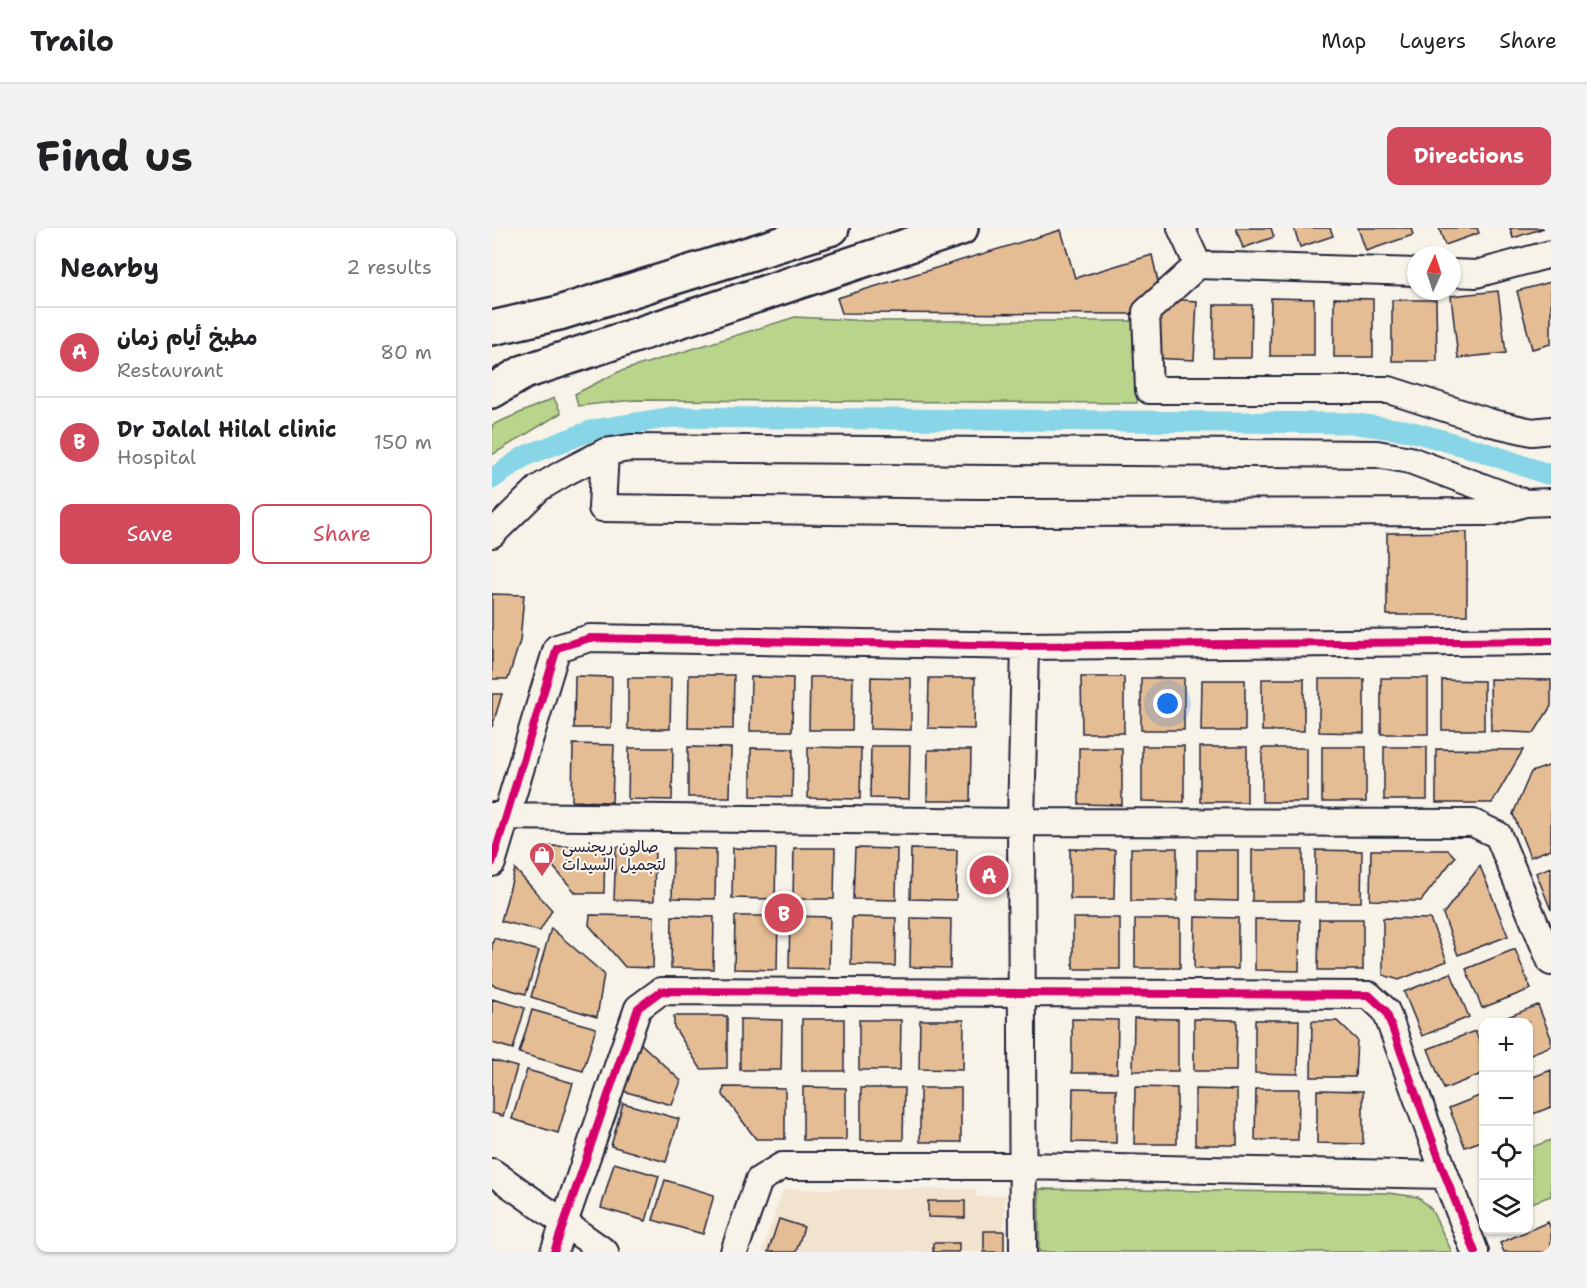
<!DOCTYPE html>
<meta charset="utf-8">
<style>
body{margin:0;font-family:"Shantell Sans","Playpen Sans Arabic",sans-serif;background:#f2f2f2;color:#202124}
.controls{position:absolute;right:18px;bottom:18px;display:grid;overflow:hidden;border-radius:12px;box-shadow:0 2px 4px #0004}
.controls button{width:54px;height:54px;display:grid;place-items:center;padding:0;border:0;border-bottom:2px solid #e0e0e0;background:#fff;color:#202124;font:30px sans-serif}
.compass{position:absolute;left:915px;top:18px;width:54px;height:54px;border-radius:50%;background:#fff;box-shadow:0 2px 4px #0004;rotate:3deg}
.you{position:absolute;left:676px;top:476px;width:21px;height:21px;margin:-15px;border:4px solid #fff;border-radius:50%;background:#1a73e8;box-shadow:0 0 0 9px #1a73e833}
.badge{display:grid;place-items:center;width:39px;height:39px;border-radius:50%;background:#d1495b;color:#fff;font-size:20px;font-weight:700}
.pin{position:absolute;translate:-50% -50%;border:3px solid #fff;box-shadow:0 2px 6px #0006}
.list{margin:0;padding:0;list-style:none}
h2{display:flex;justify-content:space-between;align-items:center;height:78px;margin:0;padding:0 24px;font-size:26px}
h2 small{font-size:20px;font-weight:400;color:#757577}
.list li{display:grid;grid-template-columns:39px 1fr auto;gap:18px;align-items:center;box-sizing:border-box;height:90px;padding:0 24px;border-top:2px solid #e0e0e0}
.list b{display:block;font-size:22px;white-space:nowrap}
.list p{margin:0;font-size:20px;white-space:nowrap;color:#757577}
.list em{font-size:20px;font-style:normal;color:#757577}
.actions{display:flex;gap:12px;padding:18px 24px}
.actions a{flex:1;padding:14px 0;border:2px solid #d1495b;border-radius:12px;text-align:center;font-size:21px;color:#d1495b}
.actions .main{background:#d1495b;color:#fff}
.icon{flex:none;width:33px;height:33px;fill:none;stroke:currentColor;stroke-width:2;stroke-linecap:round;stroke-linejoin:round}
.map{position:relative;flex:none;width:1059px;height:1024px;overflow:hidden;border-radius:12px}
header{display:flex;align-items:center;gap:36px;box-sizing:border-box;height:84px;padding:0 30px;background:#fff;border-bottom:2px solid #e0e0e0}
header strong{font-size:28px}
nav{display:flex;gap:33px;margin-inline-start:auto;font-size:21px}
.intro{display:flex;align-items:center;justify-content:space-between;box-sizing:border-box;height:144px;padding:0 36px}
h1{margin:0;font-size:42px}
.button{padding:15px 27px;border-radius:12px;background:#d1495b;color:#fff;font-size:21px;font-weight:700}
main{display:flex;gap:36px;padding:0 36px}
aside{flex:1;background:#fff;border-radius:12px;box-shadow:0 2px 4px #0004}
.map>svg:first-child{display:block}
</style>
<header>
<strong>Trailo</strong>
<nav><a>Map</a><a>Layers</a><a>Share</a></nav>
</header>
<div class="intro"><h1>Find us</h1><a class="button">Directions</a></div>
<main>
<aside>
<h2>Nearby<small>2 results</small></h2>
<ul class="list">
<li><span class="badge">A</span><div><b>مطبخ أيام زمان</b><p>Restaurant</p></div><em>80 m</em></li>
<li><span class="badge">B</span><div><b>Dr Jalal Hilal clinic</b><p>Hospital</p></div><em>150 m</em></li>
</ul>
<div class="actions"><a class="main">Save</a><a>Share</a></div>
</aside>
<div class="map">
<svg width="1059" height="1024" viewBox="0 0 1059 1024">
<rect width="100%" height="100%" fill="#f7f3e8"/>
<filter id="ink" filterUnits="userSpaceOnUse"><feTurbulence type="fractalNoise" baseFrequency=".0167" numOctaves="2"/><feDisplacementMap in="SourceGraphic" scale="12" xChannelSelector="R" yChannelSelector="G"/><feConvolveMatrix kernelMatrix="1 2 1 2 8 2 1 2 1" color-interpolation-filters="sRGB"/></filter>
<g filter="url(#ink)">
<!-- built -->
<path fill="#f2e3cf" d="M291,961H484V969L513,967L511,1024H270Z"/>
<!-- green -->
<path fill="#b9d48b" stroke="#6e7b63" stroke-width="1.5" d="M303,89L379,93H644L645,175L141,172L86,178L83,166L126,144Z
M62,170L69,185L0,227V197Z
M1059,912V968L1037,976V920Z
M547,961L896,965L926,969L939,981L960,1024H547Z"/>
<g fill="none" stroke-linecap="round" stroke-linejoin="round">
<!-- canal -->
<path stroke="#88d5e7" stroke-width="21" d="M0,251L33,228L101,202L180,189L857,195L918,203L989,223L1055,246L1059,245"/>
</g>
<!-- building -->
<path fill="#e5bd95" stroke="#22223b" stroke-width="1.5" d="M744,0H779L782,9L751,20Z
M802,0H838L841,8L808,19Z
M866,0H919L921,7L874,23Z
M947,0H985L987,5L953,17Z
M1018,0H1052L1021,10Z
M569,2L583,50L660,27L667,58L641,86L350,85L345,70Z
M1059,54V116L1040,121L1025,63Z
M1006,63L1014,125L966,130L959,68Z
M779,70L822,71V128H778Z
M842,70L881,71V129H842Z
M676,71L705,73L702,132L658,130L660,90Z
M900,72H944L945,133H900Z
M722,77H760L759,130H721Z
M975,304V387H895V305Z
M0,366L32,367L28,413L16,451H0Z
M197,447H242L241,501L196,500Z
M83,448L120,449L119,500H82Z
M259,449L301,450L300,503H258Z
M318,449H361L360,502H317Z
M379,449L419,450V502L378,501Z
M589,449H632V505H590Z
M136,450H179L178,501H136Z
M437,450H483L482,501L436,500Z
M649,450H692V502H649Z
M889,450H936V506H889Z
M770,451H812V503H770Z
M827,451H872V505L827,504Z
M998,451L1059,452V478L1042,505L999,503Z
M710,452H753V503H709Z
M950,452L992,453V502H950Z
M0,466H10L0,499Z
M81,516L122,517L120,574L80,573Z
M379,518H418L417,571L378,570Z
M650,518H692V574L650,573Z
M196,519L239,520L238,569H196Z
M316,519L369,520L368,571L316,570Z
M708,519H755V574H708Z
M830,519H874V574H830Z
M892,519H935V572H892Z
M137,520H181L180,572L136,571Z
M259,520L301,521L300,569L259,568Z
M587,520H630V577L587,576Z
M770,520H815V574H770Z
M944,521L1031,522L1000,575H944Z
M436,522H479L478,573H435Z
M1059,537V621L1038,629L1021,586L1039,544Z
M54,618L113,619L112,665H84L51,627Z
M124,619L163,620L162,673L122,672Z
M181,620L224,621L223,671L180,670Z
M241,620L284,621L283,671L240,670Z
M302,620H343L342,671H301Z
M363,620L405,621L404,672L361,671Z
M639,620H685V673H639Z
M419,621L465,622L464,672L418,671Z
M578,621L623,622L622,671H578Z
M705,622H746V673L705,672Z
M760,622H811V673H760Z
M824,622L870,623L869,674H823Z
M879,622H956L963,629L929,673L878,672Z
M988,638L1016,708L966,727L951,686Z
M1059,639V682L1044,645Z
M23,641L60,682L48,703L9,693Z
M98,687L162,688L161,740L133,739L97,697Z
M180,688L222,689L221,741L179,740Z
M243,688H286L285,742L242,741Z
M298,688L338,689L337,741L297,740Z
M360,689L404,690L403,738L359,737Z
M703,689L746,690V741H702Z
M419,690L459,691L458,740L418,739Z
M581,690H628V741H581Z
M891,690L938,691L955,733L907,752L891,747Z
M643,691H688V740H643Z
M763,691L808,692L807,743L763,742Z
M827,691H871V742H826Z
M59,700L112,746L105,789L39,769Z
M2,710L47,723L34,766L0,757V717Z
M1023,721L1039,761L990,780L974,741Z
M959,745L977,789L930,808L912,764Z
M0,771L33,780L21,821L0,815Z
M1046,777L1059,810V818L1036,827V794H1003Z
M40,782L104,800L91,843L27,825Z
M182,788H235V840L209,841L182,799Z
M642,790L686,791V843H641Z
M248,791L290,792L289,842H248Z
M310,791H352V843H310Z
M580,791L626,792L625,845H580Z
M702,791L745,792L744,843H702Z
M367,792H409L408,842H367Z
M428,792H472L471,842L427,841Z
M763,792H807L806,846L763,845Z
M820,793H845L865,812L863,849H819Z
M983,803L992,824V845L952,861L936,821Z
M145,812L189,853L180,877L131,863Z
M0,832L25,839L11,888L0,885Z
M35,842L81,855L66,905L20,891Z
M1059,842V879L1036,888V851Z
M232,859L293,860V911H264L231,867Z
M311,859L354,860V912H311Z
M643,859L685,860V916H642Z
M369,860H412L411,912H369Z
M428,860H469V914H428Z
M581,860L624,861V915L580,914Z
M703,861L745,862V917H703Z
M764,861H807L806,912H763Z
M825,862L871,863V916L825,915Z
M992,866V912L973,919L957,880Z
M131,875L187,891L174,934L119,918Z
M122,935L167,948L154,993L109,980Z
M173,952L222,967L211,1006L161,992Z
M436,973H473V990L436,989Z
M287,991L312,999L304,1024H276Z
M1056,994L1059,1001V1024H1012L1008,1015Z
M492,1003H512V1024H492Z
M441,1015H467V1024H441Z"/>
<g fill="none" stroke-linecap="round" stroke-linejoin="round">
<defs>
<path id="minor" d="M689,0L706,37L924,44
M706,37L654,84L657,162H897L1000,195L1040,204L1059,202
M960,45L984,46L1059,26
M113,224L110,280L483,285L1001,284L1033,275
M0,306L47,260L72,245L113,224L138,220L885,226L918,232L1033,275L1059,274
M0,588L529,594L981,595L1006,607L1059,734
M0,635L65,420L98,410L533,418L1059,413
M0,944L113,1024
M62,1024L146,780L169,763L877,767L894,783L953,947L983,1024
M242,1024L267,952L290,938H532L953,947
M531,1024L529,594L533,418"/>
<path id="highway" d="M0,100L67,85L340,0
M0,163L32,144L469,0"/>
</defs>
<!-- minor casing -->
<use href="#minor" stroke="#22223b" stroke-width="30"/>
<!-- highway casing -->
<use href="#highway" stroke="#22223b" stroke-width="38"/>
<!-- minor -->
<use href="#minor" stroke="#f7f3e8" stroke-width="26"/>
<!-- highway -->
<use href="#highway" stroke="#f7f3e8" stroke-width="33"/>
<defs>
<path id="cycleway" d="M0,635L65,420L98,410L533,418L1059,413
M62,1024L146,780L169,763L877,767L894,783L953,947L983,1024"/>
</defs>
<!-- cycleway casing -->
<use href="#cycleway" stroke="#f7f3e8" stroke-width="11"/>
<!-- cycleway -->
<use href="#cycleway" stroke="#d6006c" stroke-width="8"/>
</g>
</g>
<!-- icons -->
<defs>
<symbol id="shop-pin" viewBox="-11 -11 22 30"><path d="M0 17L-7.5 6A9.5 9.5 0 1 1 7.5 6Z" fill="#d1495b" stroke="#f7f3e8"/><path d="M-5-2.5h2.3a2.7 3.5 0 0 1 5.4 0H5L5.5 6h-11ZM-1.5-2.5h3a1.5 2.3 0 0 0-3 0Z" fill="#fff"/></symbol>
</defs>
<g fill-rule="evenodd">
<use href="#shop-pin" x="35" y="612" width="30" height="40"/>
</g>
<g text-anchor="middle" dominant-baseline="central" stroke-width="4.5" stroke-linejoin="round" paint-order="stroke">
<!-- poi labels -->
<g font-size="16" fill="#22223b" stroke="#f7f3e8" text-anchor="start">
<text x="70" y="618">صالون ريجنسي<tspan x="70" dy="18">لتجميل السيدات</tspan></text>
</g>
</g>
</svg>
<div class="controls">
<button>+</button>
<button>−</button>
<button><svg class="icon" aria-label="locate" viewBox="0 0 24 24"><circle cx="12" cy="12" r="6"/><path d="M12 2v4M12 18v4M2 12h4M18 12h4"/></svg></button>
<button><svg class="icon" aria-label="layers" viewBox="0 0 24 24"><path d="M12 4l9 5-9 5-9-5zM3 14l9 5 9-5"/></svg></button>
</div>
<svg class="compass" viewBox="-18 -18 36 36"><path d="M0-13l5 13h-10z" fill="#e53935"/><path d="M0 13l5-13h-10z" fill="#757577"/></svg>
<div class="you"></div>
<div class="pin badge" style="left:497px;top:647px">A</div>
<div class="pin badge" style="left:292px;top:685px">B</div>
</div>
</main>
